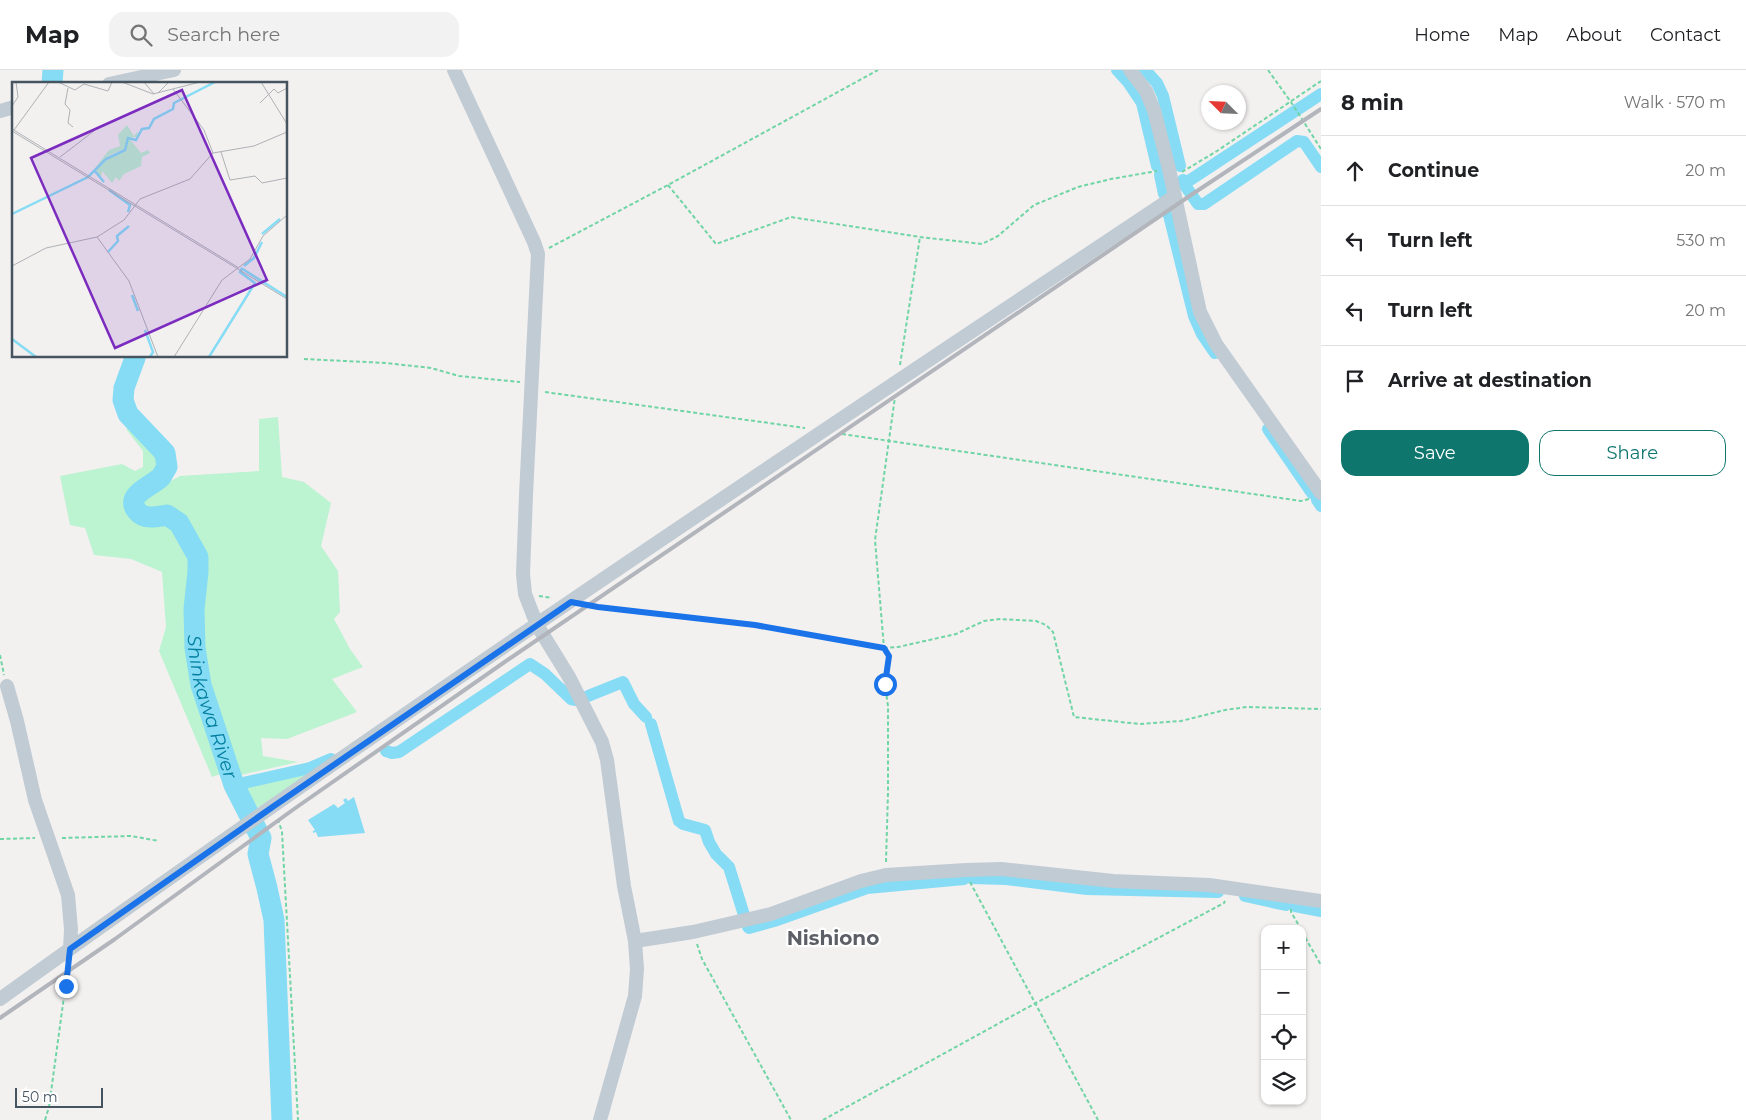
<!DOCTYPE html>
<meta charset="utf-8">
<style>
body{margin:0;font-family:Montserrat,sans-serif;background:#f2f2f2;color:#202124}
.controls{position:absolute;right:15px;bottom:15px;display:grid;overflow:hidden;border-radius:10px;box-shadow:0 1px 4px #0004}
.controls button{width:45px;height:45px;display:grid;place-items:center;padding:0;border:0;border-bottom:1px solid #e0e0e0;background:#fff;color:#202124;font:25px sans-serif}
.compass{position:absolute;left:1201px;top:15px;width:45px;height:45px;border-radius:50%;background:#fff;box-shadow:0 1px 4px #0004;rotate:294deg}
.scale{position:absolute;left:15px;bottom:12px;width:88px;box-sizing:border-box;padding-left:5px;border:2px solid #465460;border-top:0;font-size:14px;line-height:18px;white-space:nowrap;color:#465460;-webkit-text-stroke:4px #fff;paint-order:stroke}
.stop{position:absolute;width:15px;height:15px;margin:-11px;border:4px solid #1a73e8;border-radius:50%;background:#fff}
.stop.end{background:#1a73e8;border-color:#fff;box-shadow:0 1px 5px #0008}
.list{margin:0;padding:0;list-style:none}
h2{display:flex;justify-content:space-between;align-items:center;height:65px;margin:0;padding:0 20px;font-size:21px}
h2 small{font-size:16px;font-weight:400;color:#757577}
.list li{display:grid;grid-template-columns:32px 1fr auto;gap:15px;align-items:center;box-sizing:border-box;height:70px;padding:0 20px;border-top:1px solid #e0e0e0}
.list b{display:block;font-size:19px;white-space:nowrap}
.list em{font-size:16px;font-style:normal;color:#757577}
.actions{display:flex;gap:10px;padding:15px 20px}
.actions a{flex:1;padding:11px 0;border:1px solid #0f766e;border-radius:15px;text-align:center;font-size:18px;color:#0f766e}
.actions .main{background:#0f766e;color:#fff}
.icon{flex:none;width:28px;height:28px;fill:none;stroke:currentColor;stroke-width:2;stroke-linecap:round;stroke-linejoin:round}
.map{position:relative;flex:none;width:1321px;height:1050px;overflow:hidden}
header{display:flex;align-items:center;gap:30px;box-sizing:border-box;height:70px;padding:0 25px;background:#fff;border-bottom:1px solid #e0e0e0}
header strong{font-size:24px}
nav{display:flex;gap:28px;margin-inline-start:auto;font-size:18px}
.search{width:350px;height:45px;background:#f2f2f2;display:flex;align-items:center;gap:12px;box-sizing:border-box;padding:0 18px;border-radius:15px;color:#757577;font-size:19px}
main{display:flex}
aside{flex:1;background:#fff}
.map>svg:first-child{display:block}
</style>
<header>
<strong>Map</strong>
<div class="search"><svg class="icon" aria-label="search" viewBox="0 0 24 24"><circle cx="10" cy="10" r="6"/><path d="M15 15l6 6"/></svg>Search here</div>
<nav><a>Home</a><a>Map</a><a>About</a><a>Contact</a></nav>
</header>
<main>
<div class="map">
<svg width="1321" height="1050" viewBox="0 0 1321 1050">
<rect width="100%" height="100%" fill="#f3f0f0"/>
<!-- green -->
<path fill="#bcf3d1" d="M278,347L282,407L304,412L331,433L321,476L338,501L340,542L334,549L350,579L363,597L332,609L357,642L287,669L261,668L263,686L298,692L241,705L225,661L208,604L203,569L205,484L186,450L176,441L159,436L149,440L141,433L148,423L180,406L259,401V349Z
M126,359H135L157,381L161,395L131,426L133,442C145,451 154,451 169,450L179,460L192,488L190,586L200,629L226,702L212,707L159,581L166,557L162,502L131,489L94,485L85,458L70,455L60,406L122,394L135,401L143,397V381Z
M315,702L254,740L243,718Z"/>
<!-- water -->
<path fill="#85dcf4" d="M354,727L365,763L318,767L316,762L313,763V761L315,760L308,750L334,734L338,738L345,733L343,730L346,728L348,731Z"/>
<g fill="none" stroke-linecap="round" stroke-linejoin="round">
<!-- canal -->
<path stroke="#85dcf4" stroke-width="12" d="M1117,0L1128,12L1142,33L1157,96
M1145,0L1157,13L1163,26L1180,96
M1160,105L1164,124
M1183,110L1184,114L1198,134H1204L1297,71L1304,72L1321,97
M1184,114L1321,24
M1167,137L1194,246L1202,264L1215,283
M1268,359L1312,423
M1317,430L1321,436
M588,626L623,612L634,634L646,647
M651,654L679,751L683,754L705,760L709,772L716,784L729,797L744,845
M386,681L392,683L399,682L530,594L545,604L571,629L576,630
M234,715L310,698L331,689
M971,808L1006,809L1087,819L1218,822
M1245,826L1286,835
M1295,836L1321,841
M748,857L749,858L774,851L867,818L964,809"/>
<!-- river -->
<g stroke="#85dcf4" stroke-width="21">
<path d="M52,14L53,0"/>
<path id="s1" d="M134,286L135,288L124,318L123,330L128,344L165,383L167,397C165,400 163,404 161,407C152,416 124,425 137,441C144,450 157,447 167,445L179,453L198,487V502L194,539L195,578L201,615L234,715L261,768L258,784L267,818L274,850L282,1050"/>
</g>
<!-- path -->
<path stroke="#70d5a4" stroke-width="2" stroke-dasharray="4 2.5" stroke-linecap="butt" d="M1268,0L1293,35L1321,79
M1182,102L1217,81L1321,11
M668,115L716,174L791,147L920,167L982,174L998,166L1034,135L1078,117L1111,109L1157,101
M549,178L668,115L878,0
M304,289L386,293L431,298L459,306L520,312
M900,295L920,167
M545,322L805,358
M842,364L1301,431L1309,429
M539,526L552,528
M588,535L755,555L884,578L898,577L956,564L984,551L1000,549L1036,551L1046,555L1053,562L1074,647L1140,654L1181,651L1225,640L1247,637L1321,639
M0,585L4,605
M278,749L282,762L298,1050
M62,768L131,766L159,771
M0,769L35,768
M886,792L888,722V636L885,615L889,586L884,578L875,470L895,327
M970,812L1098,1050
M1291,839V842L1301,859
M1302,862L1321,895
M697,874L702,889L791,1050
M45,1050L49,1037L68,897
M823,1050L1034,934L1224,833L1225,831"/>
<!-- street -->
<path stroke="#c0cbd3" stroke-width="14" d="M454,0L534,172L538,184L526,425L523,504L525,524L537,555L569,607L602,672L607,690L624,816L635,871L637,899L635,926L600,1050
M1130,0L1146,21L1154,40L1169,99L1200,242L1216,274L1321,423
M109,14L174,0
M0,41L14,37
M7,616L17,651L35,730L68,825L71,859L70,879
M635,871L693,862L771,844L861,811L886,805L966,800L1001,799L1113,811L1209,815L1321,831
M0,929C385,652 780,389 1175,126"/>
<!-- rail -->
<path stroke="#b2b5bb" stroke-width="4" d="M0,948L115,869L294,739L509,589L1191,125L1321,39"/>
</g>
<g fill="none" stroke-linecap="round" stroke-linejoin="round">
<!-- route -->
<path stroke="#1a73e8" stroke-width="6" d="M66,916L70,879L274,736L571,532L598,537L755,555L884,578L889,586L885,614"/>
</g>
<g text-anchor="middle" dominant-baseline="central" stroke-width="4.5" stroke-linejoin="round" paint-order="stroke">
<!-- water labels -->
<g font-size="19" font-style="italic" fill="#037ea0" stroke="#fff">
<text stroke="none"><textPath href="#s1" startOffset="426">Shinkawa River</textPath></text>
</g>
<!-- quarter labels -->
<g font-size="20" font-weight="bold" fill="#5c6066" stroke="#fff">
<text x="833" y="868">Nishiono</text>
</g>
</g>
<!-- overview -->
<g transform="translate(12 12)">
<rect width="275" height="275" fill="#f3f0f0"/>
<path d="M115,43L122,54L126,49L125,55L115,56L116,61L112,67L98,73L83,86L97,68L108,64L106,53ZM117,56L129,71L136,68L138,71L130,75L129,84L112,92L107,99L104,95L100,101L90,89L89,96L84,88L96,77L113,69Z" fill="#bcf3d1"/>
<path fill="none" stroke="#85dcf4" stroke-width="2.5" d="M82,88L92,100M97,108L118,123L116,130M0,132L76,95L94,77L113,68L116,56L124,58L130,47L137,46L142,37L161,27L162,21L203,0M250,152L268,137M96,170L106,159L105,154L117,144M232,184L242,176L250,160M229,186L275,215M120,213L126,229M133,248L141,270L138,275M0,257L24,275M197,275L243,201L228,190L230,186"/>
<path fill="none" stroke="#aeb2b6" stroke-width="1" d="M46,0L63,8L72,2L96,9L100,0M110,0L141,12L188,0M132,0L142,12M249,0L275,42M56,6L53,22L58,28L56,41L61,45M161,7L192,48L201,71M146,11L157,0M248,21L262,7L266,11L275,6M0,24L6,15L4,0M0,47L227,186M2,48L37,0M0,49L275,217M209,70L218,98L243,94L250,101L275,96M48,75L82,49M85,155L117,199L146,275M0,184L34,166L85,155L112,138L128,117L178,97L201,71L242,64L275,50M162,275L210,198L238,177L251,154L275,133"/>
<path fill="#7b2cbf" fill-opacity="0.15" stroke="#7b2cbf" stroke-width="2.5" d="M170,8L255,198L103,266L19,76Z"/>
<rect width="275" height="275" fill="none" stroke="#465460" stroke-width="2.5"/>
</g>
</svg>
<div class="controls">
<button>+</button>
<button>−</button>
<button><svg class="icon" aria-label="locate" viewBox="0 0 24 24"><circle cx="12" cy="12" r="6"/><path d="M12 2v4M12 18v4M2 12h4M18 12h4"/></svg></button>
<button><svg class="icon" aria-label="layers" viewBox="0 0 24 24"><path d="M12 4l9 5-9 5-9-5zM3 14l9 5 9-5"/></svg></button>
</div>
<svg class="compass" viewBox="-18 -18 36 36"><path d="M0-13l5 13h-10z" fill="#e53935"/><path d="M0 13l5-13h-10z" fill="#757577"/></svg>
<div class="scale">50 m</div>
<div class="stop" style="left:885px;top:614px"></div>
<div class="stop end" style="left:66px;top:916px"></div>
</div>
<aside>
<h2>8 min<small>Walk · 570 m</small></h2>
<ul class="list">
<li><svg class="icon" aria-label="ahead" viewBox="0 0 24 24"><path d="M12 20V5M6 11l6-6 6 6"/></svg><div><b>Continue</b></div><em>20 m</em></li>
<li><svg class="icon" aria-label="left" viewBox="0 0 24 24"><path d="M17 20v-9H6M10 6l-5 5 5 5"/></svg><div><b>Turn left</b></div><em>530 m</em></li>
<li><svg class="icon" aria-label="left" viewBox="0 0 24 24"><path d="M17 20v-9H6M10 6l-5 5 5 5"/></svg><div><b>Turn left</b></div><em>20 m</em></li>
<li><svg class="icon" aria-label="arrive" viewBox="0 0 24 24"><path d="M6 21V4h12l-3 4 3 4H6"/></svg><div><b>Arrive at destination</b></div></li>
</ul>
<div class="actions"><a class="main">Save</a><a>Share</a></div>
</aside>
</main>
